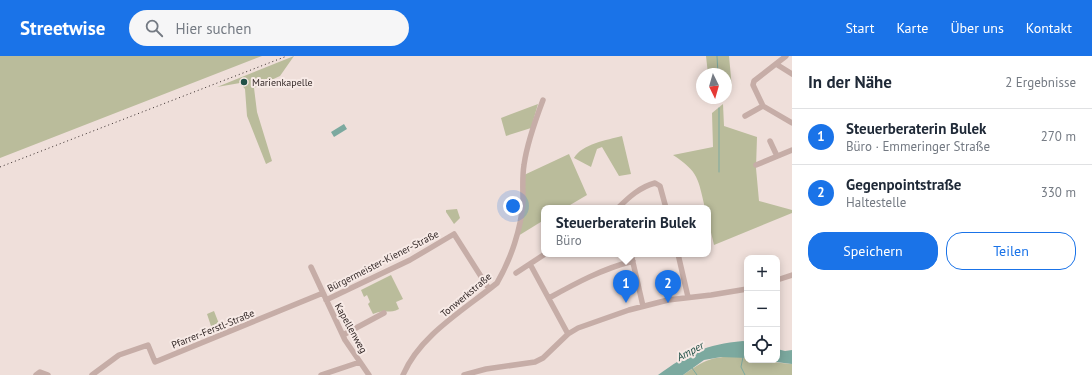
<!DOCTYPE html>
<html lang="de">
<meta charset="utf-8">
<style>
body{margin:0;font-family:"PT Sans",sans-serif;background:#f6f6f7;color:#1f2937}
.controls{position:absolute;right:12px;bottom:12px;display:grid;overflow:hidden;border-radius:8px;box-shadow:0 2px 10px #0003}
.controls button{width:36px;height:36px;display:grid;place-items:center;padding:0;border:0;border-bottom:1px solid #e0e1e3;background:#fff;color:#1f2937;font:20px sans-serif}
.compass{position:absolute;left:696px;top:12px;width:36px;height:36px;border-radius:50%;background:#fff;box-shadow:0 2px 10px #0003;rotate:175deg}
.you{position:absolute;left:513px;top:150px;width:14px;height:14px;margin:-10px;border:3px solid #fff;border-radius:50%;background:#1a73e8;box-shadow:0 0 0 6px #1a73e833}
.badge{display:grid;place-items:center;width:26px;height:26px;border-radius:50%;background:#1a73e8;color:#fff;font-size:13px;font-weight:700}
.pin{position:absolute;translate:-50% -33px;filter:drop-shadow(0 1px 2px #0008)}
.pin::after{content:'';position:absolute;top:21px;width:14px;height:12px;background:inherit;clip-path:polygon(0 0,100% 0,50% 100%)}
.popup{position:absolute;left:541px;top:149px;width:170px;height:52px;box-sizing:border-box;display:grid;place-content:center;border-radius:8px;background:#fff;filter:drop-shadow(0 1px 3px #0005);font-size:13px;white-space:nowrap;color:#747a83}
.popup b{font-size:15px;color:#1f2937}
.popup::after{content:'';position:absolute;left:50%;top:100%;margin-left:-8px;border:8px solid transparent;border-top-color:#fff}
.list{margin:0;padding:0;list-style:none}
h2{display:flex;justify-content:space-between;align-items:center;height:52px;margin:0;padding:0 16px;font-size:17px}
h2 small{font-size:13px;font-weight:400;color:#747a83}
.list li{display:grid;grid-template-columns:26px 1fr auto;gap:12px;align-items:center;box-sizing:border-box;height:56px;padding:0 16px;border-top:1px solid #e0e1e3}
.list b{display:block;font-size:15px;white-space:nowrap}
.list p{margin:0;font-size:13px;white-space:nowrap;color:#747a83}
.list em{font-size:13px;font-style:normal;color:#747a83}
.actions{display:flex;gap:8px;padding:12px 16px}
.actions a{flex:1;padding:9px 0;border:1px solid #1a73e8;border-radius:16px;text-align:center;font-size:14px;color:#1a73e8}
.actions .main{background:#1a73e8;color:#fff}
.icon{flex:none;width:22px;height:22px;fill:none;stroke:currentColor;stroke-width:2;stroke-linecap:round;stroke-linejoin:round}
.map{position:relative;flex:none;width:792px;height:319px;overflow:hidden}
header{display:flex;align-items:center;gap:24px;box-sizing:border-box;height:56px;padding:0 20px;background:#1a73e8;color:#fff}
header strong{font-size:19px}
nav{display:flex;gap:22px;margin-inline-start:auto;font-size:14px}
.search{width:280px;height:36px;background:#f6f6f7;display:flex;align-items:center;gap:10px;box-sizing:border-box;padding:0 14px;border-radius:22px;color:#747a83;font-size:15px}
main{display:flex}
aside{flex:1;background:#fff}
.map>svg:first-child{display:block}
</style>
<header>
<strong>Streetwise</strong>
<div class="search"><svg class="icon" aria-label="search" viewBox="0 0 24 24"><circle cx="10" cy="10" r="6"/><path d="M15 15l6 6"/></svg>Hier suchen</div>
<nav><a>Start</a><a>Karte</a><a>Über uns</a><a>Kontakt</a></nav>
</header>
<main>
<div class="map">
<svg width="792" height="319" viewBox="0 0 792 319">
<rect width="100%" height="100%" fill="#efdfda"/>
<!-- green -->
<path fill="#babc9b" d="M0,0H262L0,102Z
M294,0L280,20L254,32L257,56L272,105L266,108L247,60L245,33L240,27L217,31Z
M706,0H729L732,32L726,37V18H708Z
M538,48L531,72L506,80L501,62Z
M723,48L724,70L757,81L756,112L759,145L792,154V157L714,189L708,164V152H705C698,123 699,116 673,99L713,91L712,57Z
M622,80L631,118L619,120L602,91L597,93L591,111L574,102C582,88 607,84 622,80Z
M569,98L587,139L565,152H544V164L518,180L524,119Z
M457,153L460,162L454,168L446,156V154Z
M391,219L403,243L396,246L399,253C390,258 385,253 373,258L368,248L370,246L367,239L364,241L361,234Z
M214,255L221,273L213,276L207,258Z
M738,300L747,302V304L792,308V319H683C706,303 711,301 738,300Z"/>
<!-- water -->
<path fill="#7ca99f" d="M344,68L347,73L334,81L331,76Z
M743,285L747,286V302L721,301L704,304L683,319H658C687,298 706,288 743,285Z
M777,293L785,295L792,294V308L761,304H777Z"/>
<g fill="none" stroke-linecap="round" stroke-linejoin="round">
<!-- stream -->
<path stroke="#7ca99f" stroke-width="1" d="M717,0L718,18
M719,42V44
M719,52V116
M743,301L741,311L745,319
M692,312L697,319"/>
<!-- minor -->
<path stroke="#c6ada7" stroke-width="5.5" d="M786,0L754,25L753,29L763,50L792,67
M776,8L792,18
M745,60L763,50
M770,85L777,100
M756,109L792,94
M618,152C629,141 640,131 655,127L660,130L666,152
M631,198L643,250
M678,198L688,241
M530,208L568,278
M311,211L345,284L369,319
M516,217L545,198
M777,224L792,219
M549,242C576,227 602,213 633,205
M326,244L410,204L454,178L489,233
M343,279L384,257
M36,319L40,316L48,319
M92,319L119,299L148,289L155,306L323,237
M321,319L360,306
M403,319C420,279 464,254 497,227C511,203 521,173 523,146C523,133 522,121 524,109C527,87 535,65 543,44
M464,319L486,313L535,306L543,302L568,278L578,272L629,254L668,244L711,239L747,233"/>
<!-- rail -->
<path stroke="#332827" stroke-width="1" stroke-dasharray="1 3" stroke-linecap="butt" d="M0,111L287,0"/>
</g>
<!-- markers -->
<circle fill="#205047" stroke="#f7eae6" stroke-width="1.5" cx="244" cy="26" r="4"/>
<g text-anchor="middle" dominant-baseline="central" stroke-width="4" stroke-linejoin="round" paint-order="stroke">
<!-- poi labels -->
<g font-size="10" fill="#332827" stroke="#f7eae6" text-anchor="start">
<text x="252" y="26">Marienkapelle</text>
</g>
<!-- street labels -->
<g font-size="10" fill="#332827" stroke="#f7eae6">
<text transform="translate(383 205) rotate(-27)">Bürgermeister-Kiener-Straße</text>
<text transform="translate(466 239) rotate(-40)">Tonwerkstraße</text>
<text transform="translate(351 272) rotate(61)">Kapellenweg</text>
<text transform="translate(213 273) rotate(-22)">Pfarrer-Ferstl-Straße</text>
</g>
<!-- water labels -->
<g font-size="11" font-style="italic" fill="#205047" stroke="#f7eae6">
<text transform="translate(690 295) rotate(-28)">Amper</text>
</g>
</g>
</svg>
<div class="controls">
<button>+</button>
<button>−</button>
<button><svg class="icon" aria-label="locate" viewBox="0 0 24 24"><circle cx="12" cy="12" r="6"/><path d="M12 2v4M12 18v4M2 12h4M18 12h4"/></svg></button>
</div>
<svg class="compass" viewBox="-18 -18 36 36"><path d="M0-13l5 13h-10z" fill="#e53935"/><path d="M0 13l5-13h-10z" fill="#747a83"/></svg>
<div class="you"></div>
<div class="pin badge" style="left:626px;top:247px">1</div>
<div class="popup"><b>Steuerberaterin Bulek</b>Büro</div>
<div class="pin badge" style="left:668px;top:247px">2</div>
</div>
<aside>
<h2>In der Nähe<small>2 Ergebnisse</small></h2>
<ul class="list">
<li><span class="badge">1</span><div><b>Steuerberaterin Bulek</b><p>Büro · Emmeringer Straße</p></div><em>270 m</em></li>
<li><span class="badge">2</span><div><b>Gegenpointstraße</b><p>Haltestelle</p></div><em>330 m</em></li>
</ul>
<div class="actions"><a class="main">Speichern</a><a>Teilen</a></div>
</aside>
</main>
